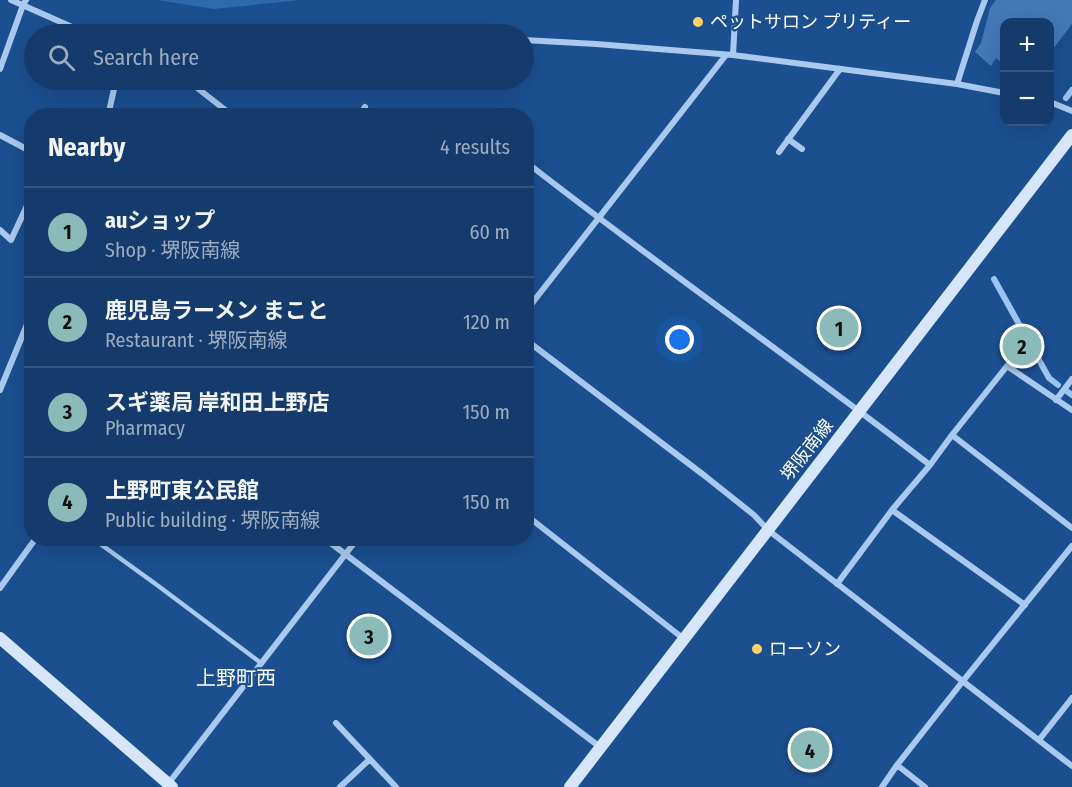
<!DOCTYPE html>
<meta charset="utf-8">
<style>
body{margin:0;font-family:"Fira Sans Condensed","Noto Sans JP",sans-serif;background:#1d4271;color:#f1f3f6}
.controls{position:absolute;right:18px;top:18px;display:grid;overflow:hidden;border-radius:12px;box-shadow:0 6px 24px #0002}
.controls button{width:54px;height:54px;display:grid;place-items:center;padding:0;border:0;border-bottom:2px solid #33557e;background:#143b6b;color:#f1f3f6;font:30px sans-serif}
.you{position:absolute;left:680px;top:340px;width:21px;height:21px;margin:-15px;border:4px solid #fff;border-radius:50%;background:#1a73e8;box-shadow:0 0 0 9px #1a73e833}
.badge{display:grid;place-items:center;width:39px;height:39px;border-radius:50%;background:#8bbbb9;color:#111;font-size:20px;font-weight:700}
.pin{position:absolute;translate:-50% -50%;border:3px solid #fff;box-shadow:0 2px 6px #0006}
.list{margin:0;padding:0;list-style:none}
h2{display:flex;justify-content:space-between;align-items:center;height:78px;margin:0;padding:0 24px;font-size:26px}
h2 small{font-size:20px;font-weight:400;color:#9dadc1}
.list li{display:grid;grid-template-columns:39px 1fr auto;gap:18px;align-items:center;box-sizing:border-box;height:90px;padding:0 24px;border-top:2px solid #33557e}
.list b{display:block;font-size:22px;white-space:nowrap}
.list p{margin:0;font-size:20px;white-space:nowrap;color:#9dadc1}
.list em{font-size:20px;font-style:normal;color:#9dadc1}
.icon{flex:none;width:33px;height:33px;fill:none;stroke:currentColor;stroke-width:2;stroke-linecap:round;stroke-linejoin:round}
.map{position:relative;flex:none;width:1072px;height:787px;overflow:hidden}
.search{position:absolute;background:#143b6b;box-shadow:0 6px 24px #0002;left:24px;top:24px;width:510px;height:66px;display:flex;align-items:center;gap:15px;box-sizing:border-box;padding:0 21px;border-radius:33px;color:#9dadc1;font-size:22px}
.panel{position:absolute;background:#143b6b;box-shadow:0 6px 24px #0002;left:24px;top:108px;width:510px;height:438px;border-radius:24px}
.map>svg:first-child{display:block}
</style>
<div class="map">
<svg width="1072" height="787" viewBox="0 0 1072 787">
<rect width="100%" height="100%" fill="#1b4f8f"/>
<!-- green -->
<path fill="#2e69ad" d="M157,0H301L214,9Z"/>
<g fill="none" stroke-linecap="round" stroke-linejoin="round">
<!-- stream -->
<path stroke="#9cc4f0" stroke-width="6" d="M1066,98L1072,90
M994,279L1049,378L1058,385
M1068,392L1072,395"/>
</g>
<!-- building -->
<path fill="#4478b7" d="M996,0H1072V24L1050,53V22H1004V64L996,58L991,66L975,52L981,43L990,8Z"/>
<g fill="none" stroke-linecap="round" stroke-linejoin="round">
<!-- lane -->
<path stroke="#a9c9ee" stroke-width="4.5" d="M92,538L157,585L261,663"/>
<!-- street -->
<path stroke="#a9c9ee" stroke-width="6" d="M11,0L88,34
M524,40L596,44L733,55L957,84L1004,93
M733,55L736,0
M0,69L23,5L26,0
M187,80L233,116
M957,84L977,21L985,0
M1050,102L1072,111
M108,116L116,80
M359,116L365,107
M0,135L32,152
M788,139L802,149
M779,152L840,69
M526,162C659,266 797,362 930,465
M0,230L11,240L32,195
M526,311L726,55
M526,340L705,476L754,515L768,530L1072,766
M0,390L30,317
M1056,400L1072,379
M952,435L1072,528
M892,510L1025,605
M526,515L684,639
M324,538L600,747
M837,584L892,510L930,465L952,435L1007,366L1072,410
M0,588L36,538
M336,723L396,787
M1039,740L1072,698
M897,765L925,787
M168,784L358,538
M340,787L370,759
M882,787L897,765L963,681L1072,546"/>
<!-- secondary -->
<path stroke="#d6e6fa" stroke-width="12" d="M0,638L172,787
M570,787L1072,135"/>
</g>
<!-- markers -->
<g fill="#ffd166" stroke="#1b4f8f" stroke-width="2">
<circle cx="698" cy="22" r="6"/>
<circle cx="757" cy="649" r="6"/>
</g>
<g text-anchor="middle" dominant-baseline="central" stroke-width="4.5" stroke-linejoin="round" paint-order="stroke">
<!-- poi labels -->
<g font-size="18" fill="#fff" stroke="#1b4f8f" text-anchor="start">
<text x="710" y="22">ペットサロン プリティー</text>
<text x="769" y="649">ローソン</text>
</g>
<!-- street labels -->
<g font-size="18" fill="#fff" stroke="#1b4f8f">
<text transform="translate(807 450) rotate(-52)">堺阪南線</text>
</g>
<!-- neighbourhood labels -->
<g font-size="20" fill="#fff" stroke="#1b4f8f">
<text x="236" y="678">上野町西</text>
</g>
</g>
</svg>
<div class="controls">
<button>+</button>
<button>−</button>
</div>
<div class="you"></div>
<div class="pin badge" style="left:839px;top:328px">1</div>
<div class="pin badge" style="left:1022px;top:346px">2</div>
<div class="pin badge" style="left:369px;top:636px">3</div>
<div class="pin badge" style="left:810px;top:750px">4</div>
<div class="search"><svg class="icon" aria-label="search" viewBox="0 0 24 24"><circle cx="10" cy="10" r="6"/><path d="M15 15l6 6"/></svg>Search here</div>
<section class="panel">
<h2>Nearby<small>4 results</small></h2>
<ul class="list">
<li><span class="badge">1</span><div><b>auショップ</b><p>Shop · 堺阪南線</p></div><em>60 m</em></li>
<li><span class="badge">2</span><div><b>鹿児島ラーメン まこと</b><p>Restaurant · 堺阪南線</p></div><em>120 m</em></li>
<li><span class="badge">3</span><div><b>スギ薬局 岸和田上野店</b><p>Pharmacy</p></div><em>150 m</em></li>
<li><span class="badge">4</span><div><b>上野町東公民館</b><p>Public building · 堺阪南線</p></div><em>150 m</em></li>
</ul>
</section>
</div>
